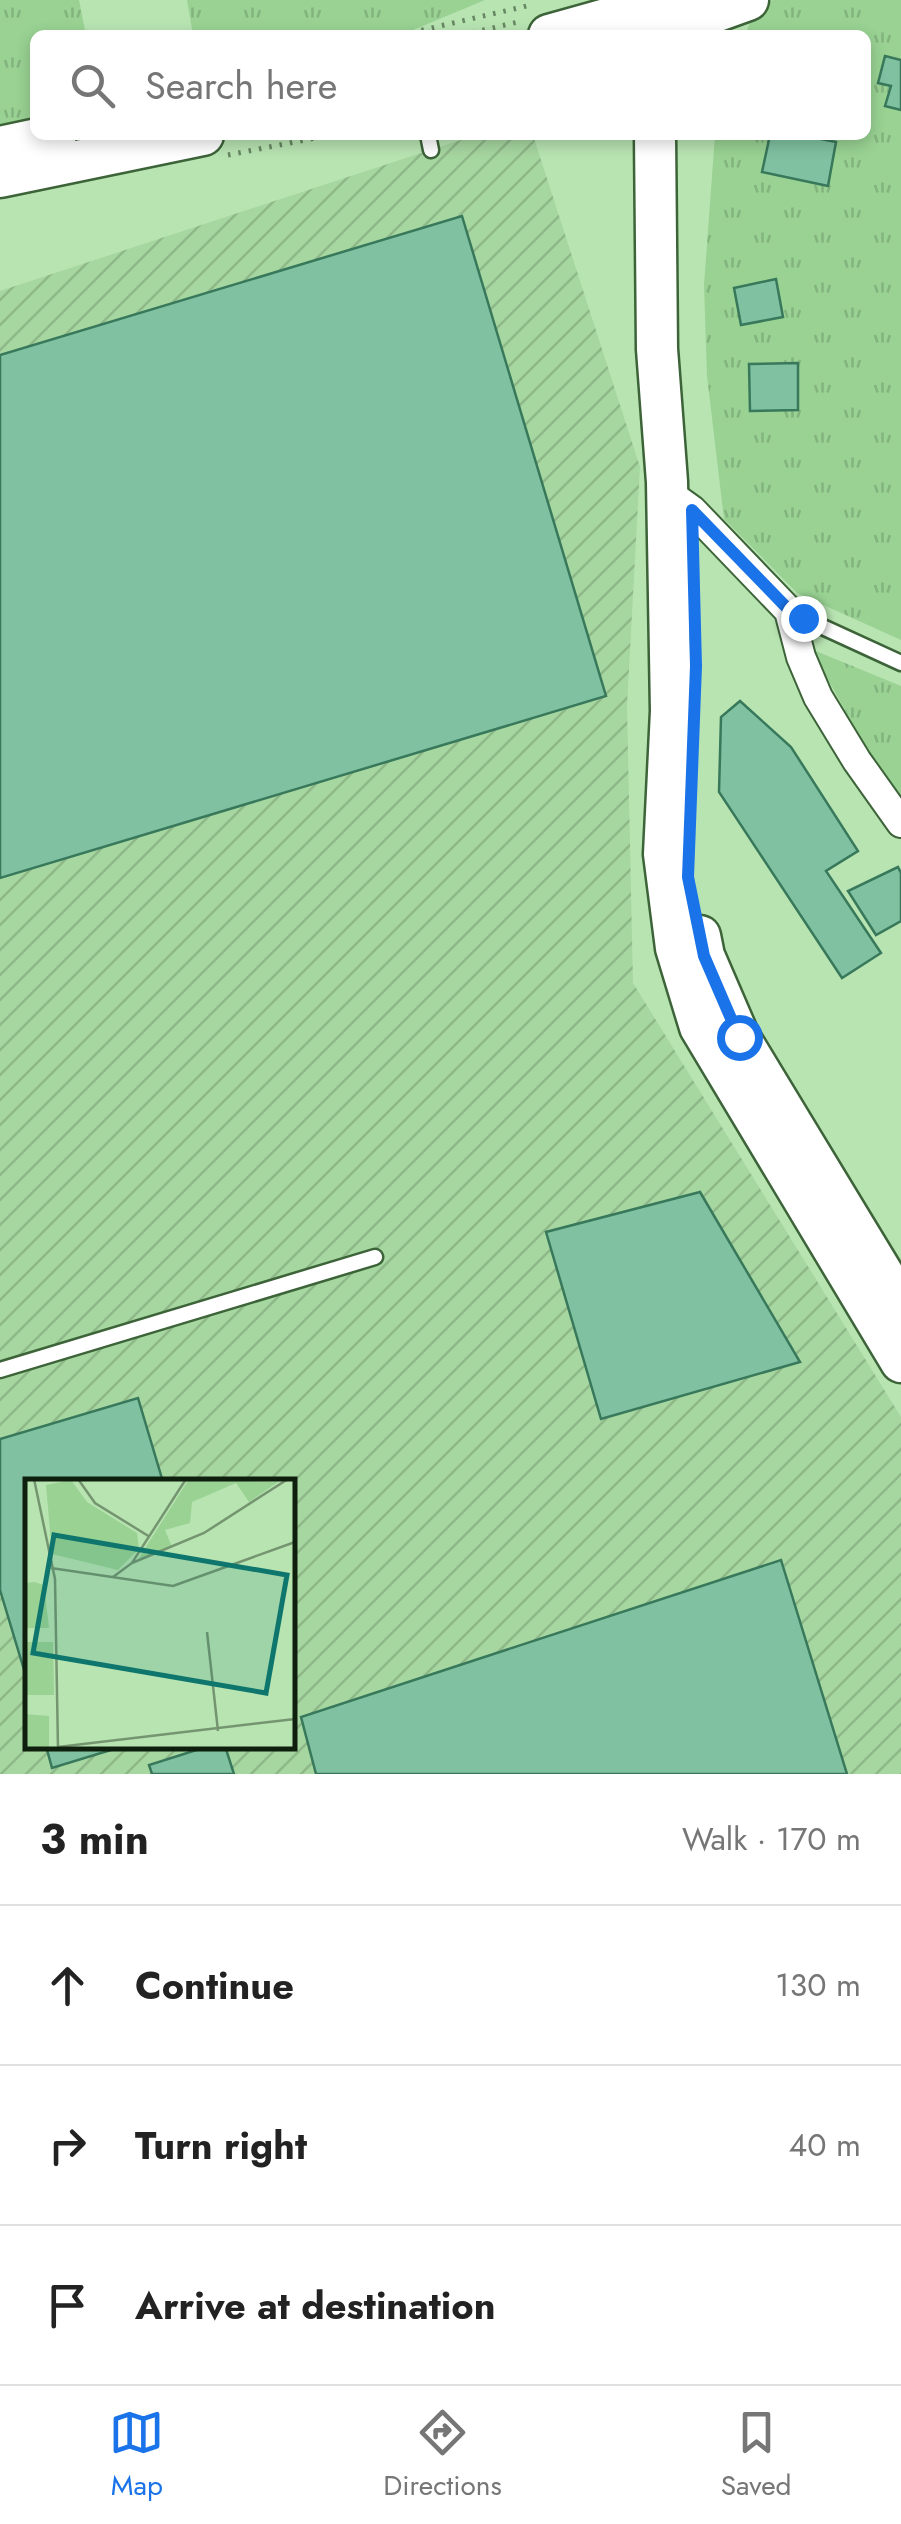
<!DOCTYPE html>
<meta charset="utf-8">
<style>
body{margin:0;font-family:Jost,sans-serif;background:#f6f6f6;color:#222}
.stop{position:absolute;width:30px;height:30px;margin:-22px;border:8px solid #1a73e8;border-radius:50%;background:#fff}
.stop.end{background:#1a73e8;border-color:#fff;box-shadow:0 2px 10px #0008}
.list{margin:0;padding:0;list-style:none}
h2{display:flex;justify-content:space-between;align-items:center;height:130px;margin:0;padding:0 40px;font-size:42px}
h2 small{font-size:32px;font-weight:400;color:#767676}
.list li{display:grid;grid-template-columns:65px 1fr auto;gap:30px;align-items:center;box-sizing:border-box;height:160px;padding:0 40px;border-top:2px solid #e0e0e0}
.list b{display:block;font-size:38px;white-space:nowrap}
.list em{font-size:32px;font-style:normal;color:#767676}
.icon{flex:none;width:55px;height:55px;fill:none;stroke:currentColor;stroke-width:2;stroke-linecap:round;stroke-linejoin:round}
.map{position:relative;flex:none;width:901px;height:1774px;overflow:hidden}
.search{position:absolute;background:#fff;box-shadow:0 5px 15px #0003;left:30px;right:30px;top:30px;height:110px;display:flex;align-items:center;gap:25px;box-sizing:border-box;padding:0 35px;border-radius:15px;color:#767676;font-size:38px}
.sheet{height:610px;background:#fff}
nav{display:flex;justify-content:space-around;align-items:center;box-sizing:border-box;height:140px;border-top:2px solid #e0e0e0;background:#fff;font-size:28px;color:#767676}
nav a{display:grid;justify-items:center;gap:5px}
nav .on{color:#1a73e8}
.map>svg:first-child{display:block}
</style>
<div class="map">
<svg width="901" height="1774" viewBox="0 0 901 1774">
<defs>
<pattern id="industrial-furrows" width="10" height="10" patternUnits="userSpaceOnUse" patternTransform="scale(2.5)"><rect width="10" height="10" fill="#a7d7a1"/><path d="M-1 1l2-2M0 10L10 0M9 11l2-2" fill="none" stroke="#8fb889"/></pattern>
<pattern id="grass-tufts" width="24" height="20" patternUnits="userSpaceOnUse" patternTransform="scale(2.5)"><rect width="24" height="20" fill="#99d293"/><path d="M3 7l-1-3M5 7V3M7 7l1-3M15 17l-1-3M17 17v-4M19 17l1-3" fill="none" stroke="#83b47e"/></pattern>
</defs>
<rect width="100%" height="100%" fill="#b8e4b2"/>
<!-- industrial -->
<path fill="url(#industrial-furrows)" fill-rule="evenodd" d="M476,135H533L640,467L627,706L633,983L901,1417V1774H0V291ZM28,1482H292V1746H28Z"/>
<!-- grass -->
<path fill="url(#grass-tufts)" d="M0,0H79L86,35H35V135H88L0,153Z
M187,0H485L401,35H193Z
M773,0H901V640L797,593L724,519L707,376L704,285L715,135H866V35H745L755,10Z
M811,649L901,686V805L888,787Z"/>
<!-- building -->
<path fill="#80c1a1" stroke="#38785b" stroke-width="2.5" d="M885,56L901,60V110L885,106L891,86L878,83Z
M770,135H801L836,142L828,186L762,172Z
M462,216L606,696L0,878V355Z
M776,279L783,317L741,325L734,288Z
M798,363V410L750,411L749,364Z
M740,701L791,747L858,851L826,871L881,953L842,978L719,792L721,717Z
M898,867L901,873V921L876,935L848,891Z
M700,1192L800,1362L601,1419L546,1232Z
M138,1398L163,1482H28V1683L0,1590V1439Z
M781,1560L847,1774H316L301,1717Z
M46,1746H124L52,1768Z
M209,1746H225L234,1774H152L149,1765Z"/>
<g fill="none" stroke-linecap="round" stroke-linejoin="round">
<defs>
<path id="service" d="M428,135L431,150
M790,612L901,663
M0,1370L375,1257"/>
<path id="minor" d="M667,492L692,510L789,611L801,657L818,697L857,761L901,823"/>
<path id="secondary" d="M549,35L674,0
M651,35L748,0
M655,135L657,349L667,482L671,711L664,854L676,948L700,1027L901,1362
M0,147L56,135
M0,177L203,135
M700,936L704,956L739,1037L901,1304"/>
</defs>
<!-- service casing -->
<use href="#service" stroke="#3d6439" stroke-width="19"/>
<!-- minor casing -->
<use href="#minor" stroke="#3d6439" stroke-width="32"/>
<!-- secondary casing -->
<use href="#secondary" stroke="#3d6439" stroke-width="45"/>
<!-- path -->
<path stroke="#678663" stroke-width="5" stroke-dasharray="2.5 8" stroke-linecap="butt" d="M401,35L531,5
M462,35L518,22
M228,155L331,135"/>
<!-- service -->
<use href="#service" stroke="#fff" stroke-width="14"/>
<!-- minor -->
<use href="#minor" stroke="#fff" stroke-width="28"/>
<!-- secondary -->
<use href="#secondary" stroke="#fff" stroke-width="40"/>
</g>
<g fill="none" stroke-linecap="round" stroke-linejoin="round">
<!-- route -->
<path stroke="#1a73e8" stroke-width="12" d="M739,1037L704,956L688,877L696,666L692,510L790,611L803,618"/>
</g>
<!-- overview -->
<g transform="translate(25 1479)">
<rect width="270" height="270" fill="#b8e4b2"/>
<path d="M164,0L253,3L224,23L211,4L167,23L165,44L140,51L147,68L112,82ZM46,1L62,23L112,54L114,70L93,91L27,75L21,6ZM9,103L19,106L24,149H2L0,163H28L29,216H0V104ZM0,235L24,237V270H0Z" fill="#99d293"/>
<path fill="none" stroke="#749570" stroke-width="2.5" d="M9,0L30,100L33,270M53,0L70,24L125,58M107,84L179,54L263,0M26,89L148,107L270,63M88,98L107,84L161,0M182,153L193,252M33,268L270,240"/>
<path fill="#0f766e" fill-opacity="0.15" stroke="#0f766e" stroke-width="5" d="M29,56L262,96L241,214L8,174Z"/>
<rect width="270" height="270" fill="none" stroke="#0f1f0d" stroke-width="5"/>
</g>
</svg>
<div class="stop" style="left:739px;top:1037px"></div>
<div class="stop end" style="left:803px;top:618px"></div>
<div class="search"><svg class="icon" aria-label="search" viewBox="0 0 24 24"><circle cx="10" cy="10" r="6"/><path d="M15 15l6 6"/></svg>Search here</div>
</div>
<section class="sheet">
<h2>3 min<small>Walk · 170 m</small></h2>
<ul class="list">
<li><svg class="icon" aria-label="ahead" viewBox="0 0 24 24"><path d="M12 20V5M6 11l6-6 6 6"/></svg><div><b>Continue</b></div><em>130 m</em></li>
<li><svg class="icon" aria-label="right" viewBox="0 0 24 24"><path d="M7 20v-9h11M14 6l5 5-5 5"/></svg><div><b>Turn right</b></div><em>40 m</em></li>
<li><svg class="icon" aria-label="arrive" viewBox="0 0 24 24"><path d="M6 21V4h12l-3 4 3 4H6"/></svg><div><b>Arrive at destination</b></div></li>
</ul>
</section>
<nav>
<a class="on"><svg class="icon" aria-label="map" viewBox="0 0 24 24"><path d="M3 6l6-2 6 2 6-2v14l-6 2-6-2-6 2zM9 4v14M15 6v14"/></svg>Map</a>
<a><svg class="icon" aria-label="directions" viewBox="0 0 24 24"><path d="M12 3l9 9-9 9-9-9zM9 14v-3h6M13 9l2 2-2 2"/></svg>Directions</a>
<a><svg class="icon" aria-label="saved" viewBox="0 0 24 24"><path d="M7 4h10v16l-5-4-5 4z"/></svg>Saved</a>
</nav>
